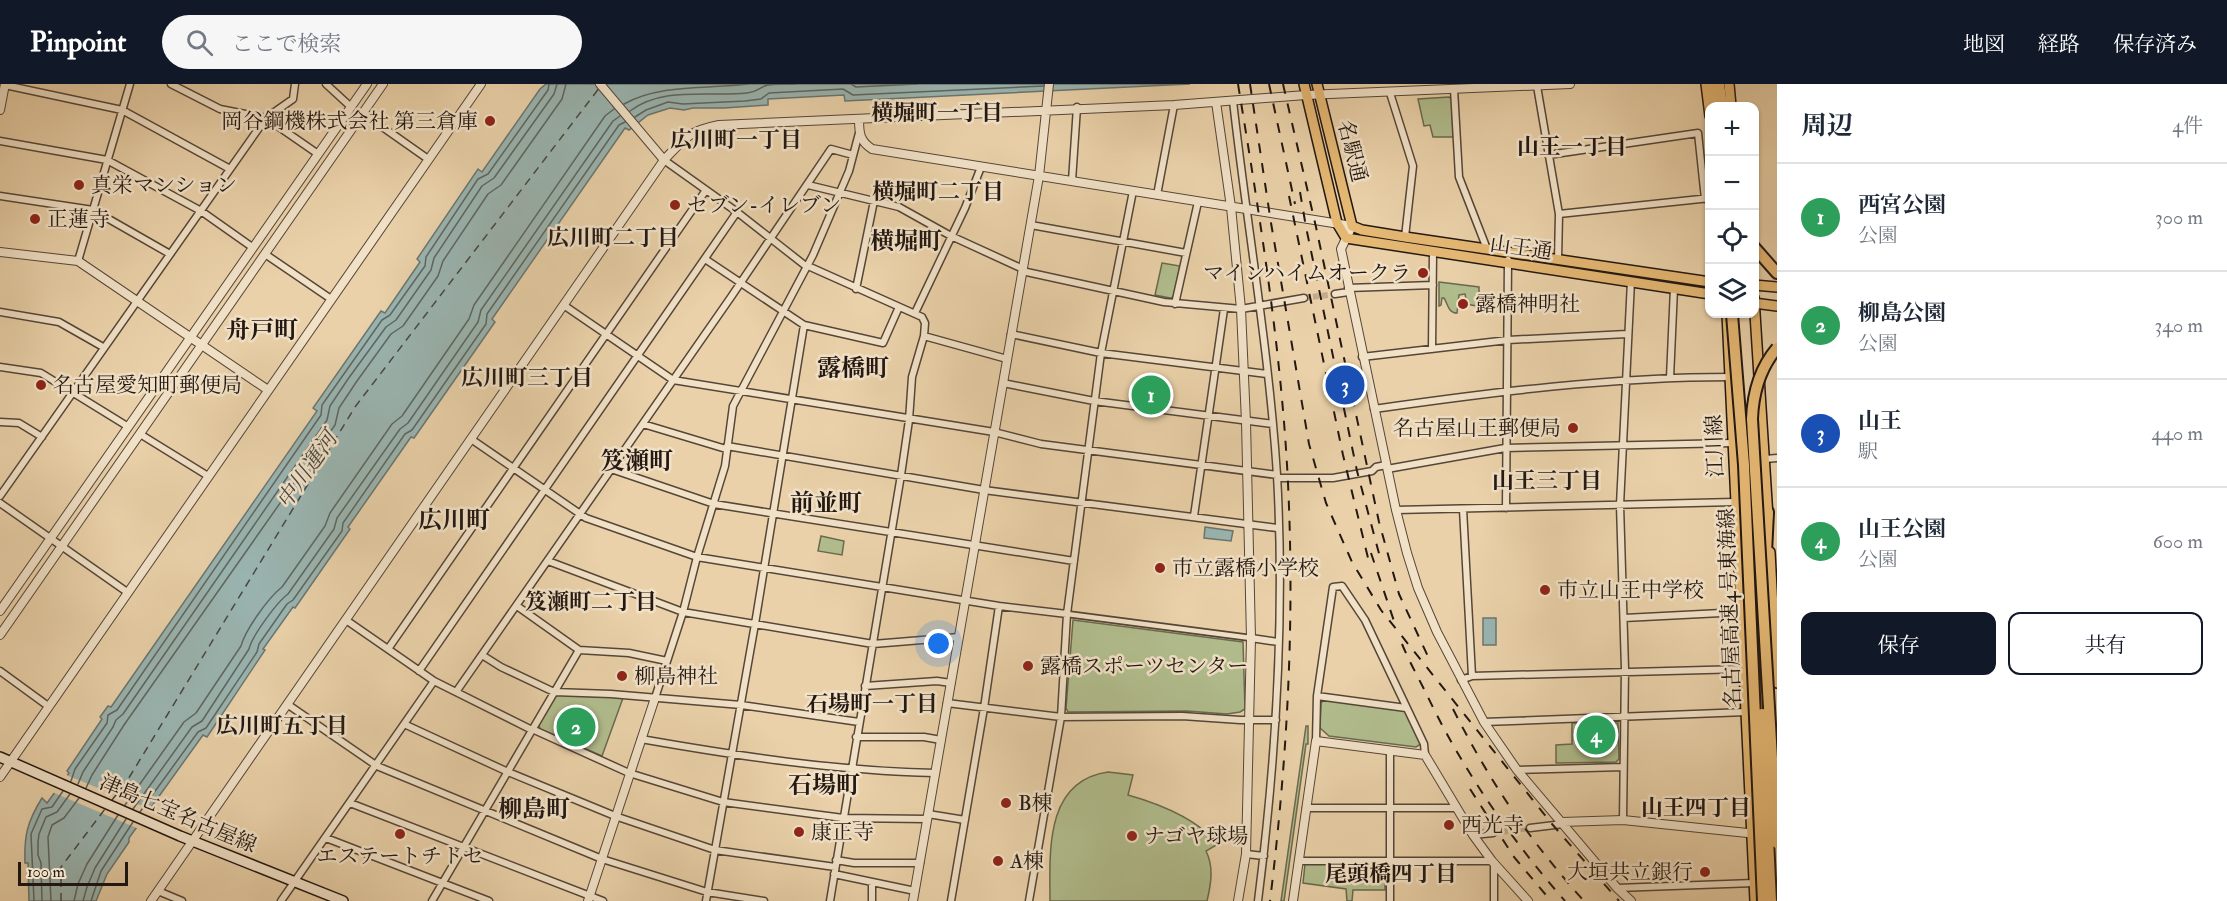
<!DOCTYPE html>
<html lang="ja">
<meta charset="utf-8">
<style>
body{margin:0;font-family:"IM FELL Double Pica","Noto Serif JP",serif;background:#f6f6f7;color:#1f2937}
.controls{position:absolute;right:18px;top:18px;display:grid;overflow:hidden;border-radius:12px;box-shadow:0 2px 4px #0004}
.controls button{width:54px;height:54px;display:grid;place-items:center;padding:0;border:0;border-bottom:2px solid #e0e1e3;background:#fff;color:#1f2937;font:30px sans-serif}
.scale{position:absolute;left:18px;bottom:15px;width:110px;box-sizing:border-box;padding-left:6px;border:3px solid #231812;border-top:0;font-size:16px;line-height:21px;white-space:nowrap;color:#231812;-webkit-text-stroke:4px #f1e1c7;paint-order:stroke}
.you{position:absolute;left:939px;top:560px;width:21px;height:21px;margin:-15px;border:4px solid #fff;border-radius:50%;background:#1a73e8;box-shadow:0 0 0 9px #1a73e833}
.badge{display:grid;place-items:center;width:39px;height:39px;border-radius:50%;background:#111827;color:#fff;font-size:20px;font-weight:700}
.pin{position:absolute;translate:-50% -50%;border:3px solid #fff;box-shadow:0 2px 6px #0006}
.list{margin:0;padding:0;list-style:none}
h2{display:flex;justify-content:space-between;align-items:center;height:78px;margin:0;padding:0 24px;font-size:26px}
h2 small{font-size:20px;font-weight:400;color:#747a83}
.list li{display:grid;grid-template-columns:39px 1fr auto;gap:18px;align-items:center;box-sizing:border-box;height:108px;padding:0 24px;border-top:2px solid #e0e1e3}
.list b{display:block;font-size:22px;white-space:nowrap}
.list p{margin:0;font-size:20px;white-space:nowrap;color:#747a83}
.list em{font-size:20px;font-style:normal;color:#747a83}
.actions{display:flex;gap:12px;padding:18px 24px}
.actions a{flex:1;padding:14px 0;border:2px solid #111827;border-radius:12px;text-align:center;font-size:21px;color:#111827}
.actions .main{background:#111827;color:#fff}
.icon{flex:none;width:33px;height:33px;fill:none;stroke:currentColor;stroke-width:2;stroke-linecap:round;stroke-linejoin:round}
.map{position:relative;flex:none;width:1777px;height:817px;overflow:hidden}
header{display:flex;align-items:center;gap:36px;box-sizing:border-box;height:84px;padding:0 30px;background:#111827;color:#fff}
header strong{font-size:28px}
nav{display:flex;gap:33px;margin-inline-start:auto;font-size:21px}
.search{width:420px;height:54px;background:#f6f6f7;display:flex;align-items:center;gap:15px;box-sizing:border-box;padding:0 21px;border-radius:33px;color:#747a83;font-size:22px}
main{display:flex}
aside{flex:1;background:#fff}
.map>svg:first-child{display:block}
</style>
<header>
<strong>Pinpoint</strong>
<div class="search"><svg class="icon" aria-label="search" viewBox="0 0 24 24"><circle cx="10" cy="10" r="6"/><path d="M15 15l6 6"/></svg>ここで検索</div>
<nav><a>地図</a><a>経路</a><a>保存済み</a></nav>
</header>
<main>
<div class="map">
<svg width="1777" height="817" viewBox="0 0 1777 817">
<rect width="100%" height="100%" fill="#ead1a9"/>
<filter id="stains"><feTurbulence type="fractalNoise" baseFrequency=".00333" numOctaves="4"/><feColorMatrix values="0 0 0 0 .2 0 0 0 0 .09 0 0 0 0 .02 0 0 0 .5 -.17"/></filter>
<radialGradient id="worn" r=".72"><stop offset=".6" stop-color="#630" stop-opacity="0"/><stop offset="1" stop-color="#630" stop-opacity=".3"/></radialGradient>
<!-- green -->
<path fill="#b1bd8d" stroke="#6a6a50" stroke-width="1.5" d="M1449,13L1452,16L1453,53H1433L1430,41L1424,42L1418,15Z
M1162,179L1180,182L1174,213L1170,214L1155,211Z
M1439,198L1479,203V218H1484L1483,222L1481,223L1467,220L1465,210L1459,211L1457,229C1448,229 1448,220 1444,214H1442L1441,221L1439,222Z
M1134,298L1170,303L1167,323L1131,319Z
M821,452L844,457L842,471L818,467Z
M1073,536L1243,558L1245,625L1240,628L1227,630L1187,627L1068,628L1066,624Z
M556,610L623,614L602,672L540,645L539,641Z
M1324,615L1405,627L1421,660L1416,663L1329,652L1320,644L1321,619Z
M1572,639H1618L1619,675L1616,678L1556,679V661L1572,660Z
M1306,642H1308V660H1306L1284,817H1281Z
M1108,688L1133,691L1128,711C1160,720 1196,734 1218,760L1206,767C1214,783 1211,800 1207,817H1050C1050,769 1044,697 1108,688Z
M1305,780L1383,781L1385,783V806H1353L1352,817H1347L1346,805L1303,799Z"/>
<!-- water -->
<path fill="#9ab5b1" stroke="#6a7671" stroke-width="1.5" d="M546,0H1190L845,17L844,11L768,15V21L724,24H693L684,26L670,24L648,31L629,46L625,44L492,235L495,238L414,354L411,353L348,443L350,445L295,524L293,523L263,565L265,566L207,653L203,651L129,754V758L107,790L96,817H29L28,779H25C24,752 27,738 42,714L47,719L69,689L67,687L102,635L100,633L108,622L111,623L317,327L313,324L381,227L385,229L420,178L417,175L478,85L482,88L540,5Z
M1205,443L1233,447L1231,457L1204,454Z
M1483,534H1496V561H1483Z"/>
<!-- pier -->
<path fill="#ead1a9" d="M64,690L152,726L139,745L52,708Z"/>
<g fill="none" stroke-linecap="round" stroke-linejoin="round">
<!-- shore -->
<path stroke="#5e6662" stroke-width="1.5" d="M851,0L856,3L917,0
M624,20C660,0 706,5 748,0
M630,27C663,2 708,13 747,9C758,8 759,3 768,1C777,0 786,0 796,0
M635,33L646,26L668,18L683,20L745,17L761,15L769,9L843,5L853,11L1044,2
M71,697L75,685L107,639L108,631L117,626L321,331L322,321L382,236L390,231L425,182L426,173L478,95L488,90L548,6L549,0
M78,700L83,688L113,643L116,636L123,630L327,336L330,322L348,295L386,243L396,236L431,186L434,174L482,102L494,94L554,10L557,0
M86,704L92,691L124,641L335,341L339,324L357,297L391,250L403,242L438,192L443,177L488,110L501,101L562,15L566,0
M125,721L184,638L196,629L241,562C245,546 269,513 282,503L325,442L330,429L392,340L402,332L469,235L474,221L605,32L614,25
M133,725L192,643L202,637L249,565C252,552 277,518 288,510L334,445L337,434L400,345L408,339L478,238L481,226L613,37L620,32
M140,728L198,648L206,644L257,568L259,560L287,520L293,516L342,447L343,439L405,350L412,346L486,240L487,230L619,41L625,38
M34,817L31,750L42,725L52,723L63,707
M42,817L41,779L38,771V758L39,750L46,733L57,728L70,710
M51,817L48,753L52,741L64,734L79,714
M74,817L78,800L87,780L118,731
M83,817L87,803L95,784L126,735
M91,817L101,787L133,738"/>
<!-- ferry -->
<path stroke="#474742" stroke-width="1.5" stroke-dasharray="8 6" stroke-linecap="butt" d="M112,716L127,697L355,323L600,3
M61,817V783L105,725"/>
<!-- minor-tunnel -->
<path stroke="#c2ac8b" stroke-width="6" stroke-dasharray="6 3" stroke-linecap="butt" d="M1304,214L1335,210
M1493,749L1530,744"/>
<defs>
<path id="pedestrian" d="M1067,530L1251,554"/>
<path id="minor" d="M171,0L220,25L266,34L318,70
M326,0L351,23
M5,1L122,26L230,85
M1537,2L1559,130L1558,176
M1454,5L1459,93L1487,165
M1390,9L1413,82L1405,153
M1233,17C1247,142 1269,266 1277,391C1285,533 1276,676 1258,817
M364,30L428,75
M0,57L107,76L201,127L252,163
M1548,71L1698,49L1705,115
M664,76L737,128L807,183
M1072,97L1077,23
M808,101L899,123L951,152L1023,185
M1157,111L1174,21
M0,112L93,126L170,170
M1559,130L1710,114
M1031,141L1186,169
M265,170L331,215
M705,175L804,241L883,259L899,223
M78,177L130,0
M808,182L922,233L925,239L924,252L1007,275
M1022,187L1164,218L1241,225L1304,214
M1348,204L1433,201
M856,205L874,117
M1335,210L1348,208
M1175,220L1198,118
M565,222L673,296L994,348L1041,360L1277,391
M0,228L59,238L103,263
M915,229L965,124L981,83
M1011,250L1101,269L1267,290
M1432,265L1433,168
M1362,273L1508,256L1627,250
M0,283L41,289L127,342
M1670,294L1674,204
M1003,299L1094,317L1273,340
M1374,325C1493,308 1611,293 1731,293
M0,338L19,339L42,353
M643,340L726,365
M140,350L208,392
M471,355L586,434L697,473L999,522L1067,530
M727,362L984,406L1277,444
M1765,375L1777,374
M611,385L714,420L1074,477
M1387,385L1505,364L1733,359
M1277,394H1333L1372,387L1376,383L1386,381
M0,412L266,34L293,15L295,0
M0,419L127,508
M1506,424L1508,176
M1463,425L1472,592
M1396,426L1735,418
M1194,432L1224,225
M548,477L683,528L873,560L959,553
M517,522L579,566L629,569L667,577
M1624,534L1741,528
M346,536L434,597L532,646
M1251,554L1278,558
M388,565L706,106
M482,571L501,583L554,608L611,610L741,621L859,638
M0,587L48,622
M419,587L737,128
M1461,596L1472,592L1744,585
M865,602L937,597L951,599
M456,608L731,213L831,65L853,71
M1317,612L1406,624
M655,614L683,528L697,473L725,382L733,322L813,171L849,87L859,49
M947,619L1061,633L1182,632L1240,636H1276
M287,620L377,682L602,775L707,808L764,817
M1484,638L1746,628
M404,640L508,688L615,732L715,766L835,783
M532,645L629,689L723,718L843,734L927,735
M856,653H924L941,656
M641,655C738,672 836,687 935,689
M1316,657L1317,612L1333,503L1342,502L1365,536L1424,660L1425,671
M1390,667V817
M1517,686L1623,683
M350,719L603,817
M1306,724H1457
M928,730L965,736
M1623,736L1625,585L1620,421L1631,197
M1530,744L1563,740
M1473,751L1493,749
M326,754L489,817
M1246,770L1264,772
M836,776L854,779H920
M1299,777H1492
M834,790L915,807
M1617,804L1754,799
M158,807L182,817
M281,817L434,597
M432,817L579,566
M706,817L755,540L804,241
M830,817L901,391L909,336L912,293L924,252
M872,817V798
M951,817L984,624L999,522
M1029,817L1061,633L1067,530L1101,269L1133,107
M1494,817V779"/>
<path id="tertiary" d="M600,0L664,76
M1216,18L1231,123L1241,225L1246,338L1251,554L1246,770L1238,817
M0,26L5,0
M859,35C859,50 860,57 872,65L1352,142L1341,165L1396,426L1407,469L1418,504L1437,548L1484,638L1517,686L1617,804L1631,817
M0,168L78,177L268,306
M0,527L367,0
M0,551L383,0
M0,693L481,0
M1562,738L1623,736L1757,750
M151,817L664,76C685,54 689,47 719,41L1174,21L1306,11L1570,0
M588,817L655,614
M913,817L1039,92L1049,0
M1293,817L1316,657L1425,671L1473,751L1492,777L1528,817"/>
<path id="secondary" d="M0,673L180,752L343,817"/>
<path id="primary" d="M1304,0L1337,139L1346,154L1710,210
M1317,0L1352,142L1362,146L1405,153L1710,198
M1706,0L1710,32
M1729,0L1731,22
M1754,201L1777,203
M1754,214L1768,433
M1754,219L1777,222
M1727,230L1755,817
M1770,468L1777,599"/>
<path id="motorway" d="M1712,0L1714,22
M1719,0L1722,22
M1754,163L1777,189
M1765,490L1768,428
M1762,560V630"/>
</defs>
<!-- pedestrian casing -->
<use href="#pedestrian" stroke="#554638" stroke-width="8"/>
<!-- minor casing -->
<use href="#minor" stroke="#554638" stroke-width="9"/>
<!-- tertiary casing -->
<use href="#tertiary" stroke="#554638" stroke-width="10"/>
<!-- secondary casing -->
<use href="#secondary" stroke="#231812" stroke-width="12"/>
<!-- primary casing -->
<use href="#primary" stroke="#231812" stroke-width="12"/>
<!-- motorway casing -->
<use href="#motorway" stroke="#231812" stroke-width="14"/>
<!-- pedestrian -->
<use href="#pedestrian" stroke="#f1e1c7" stroke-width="4.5"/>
<!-- minor -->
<use href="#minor" stroke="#f1e1c7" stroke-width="6"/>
<!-- tertiary -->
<use href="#tertiary" stroke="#f1e1c7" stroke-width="8"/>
<!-- secondary -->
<use href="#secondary" stroke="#f1e1c7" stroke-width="9"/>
<!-- primary -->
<use href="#primary" stroke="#e5b874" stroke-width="9"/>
<!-- motorway -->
<use href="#motorway" stroke="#e5b874" stroke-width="10"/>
<!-- rail -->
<path stroke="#231812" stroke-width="2" stroke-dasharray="10 10" stroke-linecap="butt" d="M1238,0C1261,140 1284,281 1289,423C1294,556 1286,686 1270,817
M1250,0L1271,139L1309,360L1326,419L1352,478L1381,526L1552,740L1619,817
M1269,0L1295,120
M1283,0L1316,143L1379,438L1399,510L1431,579
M1300,108L1306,143L1357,387L1381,477
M1289,112L1343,371L1369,478
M1371,469L1394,537
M1402,560C1409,577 1418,593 1426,609C1462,685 1510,754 1565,817
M1453,625C1490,698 1529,756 1584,817
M1470,705L1514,773L1551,817"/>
<defs>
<path id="motorway-bridge" d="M1732,230L1744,381L1763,817
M1777,264C1760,284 1753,309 1752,335L1777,759
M1762,630L1771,817"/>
</defs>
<!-- motorway-bridge casing -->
<use href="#motorway-bridge" stroke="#231812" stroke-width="14" stroke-linecap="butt"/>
<!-- motorway-bridge -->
<use href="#motorway-bridge" stroke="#e5b874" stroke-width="10"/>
</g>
<!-- markers -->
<g fill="#8f2418" stroke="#f1e1c7" stroke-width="2">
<circle cx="490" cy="37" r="6"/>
<circle cx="79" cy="101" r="6"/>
<circle cx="675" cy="121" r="6"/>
<circle cx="35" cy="135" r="6"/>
<circle cx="1423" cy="189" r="6"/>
<circle cx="1463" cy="220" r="6"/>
<circle cx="41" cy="301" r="6"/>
<circle cx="1573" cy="344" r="6"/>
<circle cx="1160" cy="484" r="6"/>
<circle cx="1545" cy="506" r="6"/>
<circle cx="1028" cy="582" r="6"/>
<circle cx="622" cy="592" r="6"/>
<circle cx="1006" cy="719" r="6"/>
<circle cx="1449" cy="741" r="6"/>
<circle cx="799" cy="748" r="6"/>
<circle cx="400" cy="750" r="6"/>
<circle cx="1132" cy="752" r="6"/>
<circle cx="998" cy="777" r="6"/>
<circle cx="1705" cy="788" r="6"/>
</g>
<g text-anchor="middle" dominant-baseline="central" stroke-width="5" stroke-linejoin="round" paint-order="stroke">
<!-- poi labels -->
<g font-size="21" fill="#231812" stroke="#f1e1c7" text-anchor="start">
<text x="478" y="37" text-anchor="end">岡谷鋼機株式会社 第三倉庫</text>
<text x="91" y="101">真栄マンション</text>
<text x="687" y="121">セブン-イレブン</text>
<text x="47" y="135">正蓮寺</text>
<text x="1411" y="189" text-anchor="end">マインハイムオークラ</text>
<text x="1475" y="220">露橋神明社</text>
<text x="53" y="301">名古屋愛知町郵便局</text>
<text x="1561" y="344" text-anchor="end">名古屋山王郵便局</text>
<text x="1172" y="484">市立露橋小学校</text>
<text x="1557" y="506">市立山王中学校</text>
<text x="1040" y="582">露橋スポーツセンター</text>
<text x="634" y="592">柳島神社</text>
<text x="1018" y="719">B棟</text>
<text x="1461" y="741">西光寺</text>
<text x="811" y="748">康正寺</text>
<text x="1144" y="752">ナゴヤ球場</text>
<text x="400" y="772" text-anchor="middle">エステートチトセ</text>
<text x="1010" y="777">A棟</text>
<text x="1693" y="788" text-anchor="end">大垣共立銀行</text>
</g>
<!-- street labels -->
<g font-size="21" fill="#231812" stroke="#f1e1c7">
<text transform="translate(1352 67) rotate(76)">名駅通</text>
<text transform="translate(1521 164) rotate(8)">山王通</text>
<text transform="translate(1715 362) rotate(-92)">江川線</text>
<text transform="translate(1730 524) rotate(-92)">名古屋高速4号東海線</text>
<text transform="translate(178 730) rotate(23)">津島七宝名古屋線</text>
</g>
<!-- neighbourhood labels -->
<g font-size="22" font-weight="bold" fill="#231812" stroke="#f1e1c7">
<text x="937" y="29">横堀町一丁目</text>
<text x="736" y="56">広川町一丁目</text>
<text x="1572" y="63">山王一丁目</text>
<text x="938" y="108">横堀町二丁目</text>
<text x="613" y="154">広川町二丁目</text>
<text x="527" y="294">広川町三丁目</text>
<text x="1547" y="397">山王三丁目</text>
<text x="591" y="518">笈瀬町二丁目</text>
<text x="872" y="620">石場町一丁目</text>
<text x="282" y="642">広川町五丁目</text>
<text x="1696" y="724">山王四丁目</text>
<text x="1391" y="790">尾頭橋四丁目</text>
</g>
<!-- water labels -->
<g font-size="22" font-style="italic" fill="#474742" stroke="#f1e1c7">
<text transform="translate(307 386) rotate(-55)">中川運河</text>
</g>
<!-- quarter labels -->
<g font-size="24" font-weight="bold" fill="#231812" stroke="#f1e1c7">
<text x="906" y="157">横堀町</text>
<text x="262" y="246">舟戸町</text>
<text x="853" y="284">露橋町</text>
<text x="637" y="377">笈瀬町</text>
<text x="826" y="419">前並町</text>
<text x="454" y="436">広川町</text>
<text x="824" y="701">石場町</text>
<text x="534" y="725">柳島町</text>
</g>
</g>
<rect width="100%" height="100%" filter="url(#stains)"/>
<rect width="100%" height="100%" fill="url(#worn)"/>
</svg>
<div class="controls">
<button>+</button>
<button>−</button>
<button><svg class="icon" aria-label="locate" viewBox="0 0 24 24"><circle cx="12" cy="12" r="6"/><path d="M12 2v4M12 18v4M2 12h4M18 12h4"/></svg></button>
<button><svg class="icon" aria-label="layers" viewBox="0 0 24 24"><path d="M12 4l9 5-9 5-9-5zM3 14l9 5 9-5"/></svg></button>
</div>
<div class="scale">100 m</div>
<div class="you"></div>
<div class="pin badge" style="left:1151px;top:311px;background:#2e9e5b">1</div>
<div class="pin badge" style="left:576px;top:643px;background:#2e9e5b">2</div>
<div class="pin badge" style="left:1345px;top:301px;background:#1a4fb4">3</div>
<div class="pin badge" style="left:1596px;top:651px;background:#2e9e5b">4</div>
</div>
<aside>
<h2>周辺<small>4件</small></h2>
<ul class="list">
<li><span class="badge" style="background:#2e9e5b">1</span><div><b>西宮公園</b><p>公園</p></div><em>300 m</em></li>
<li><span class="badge" style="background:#2e9e5b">2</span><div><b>柳島公園</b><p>公園</p></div><em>340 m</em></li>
<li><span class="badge" style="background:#1a4fb4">3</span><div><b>山王</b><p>駅</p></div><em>440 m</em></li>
<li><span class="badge" style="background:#2e9e5b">4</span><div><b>山王公園</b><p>公園</p></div><em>600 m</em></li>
</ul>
<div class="actions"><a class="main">保存</a><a>共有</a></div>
</aside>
</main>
